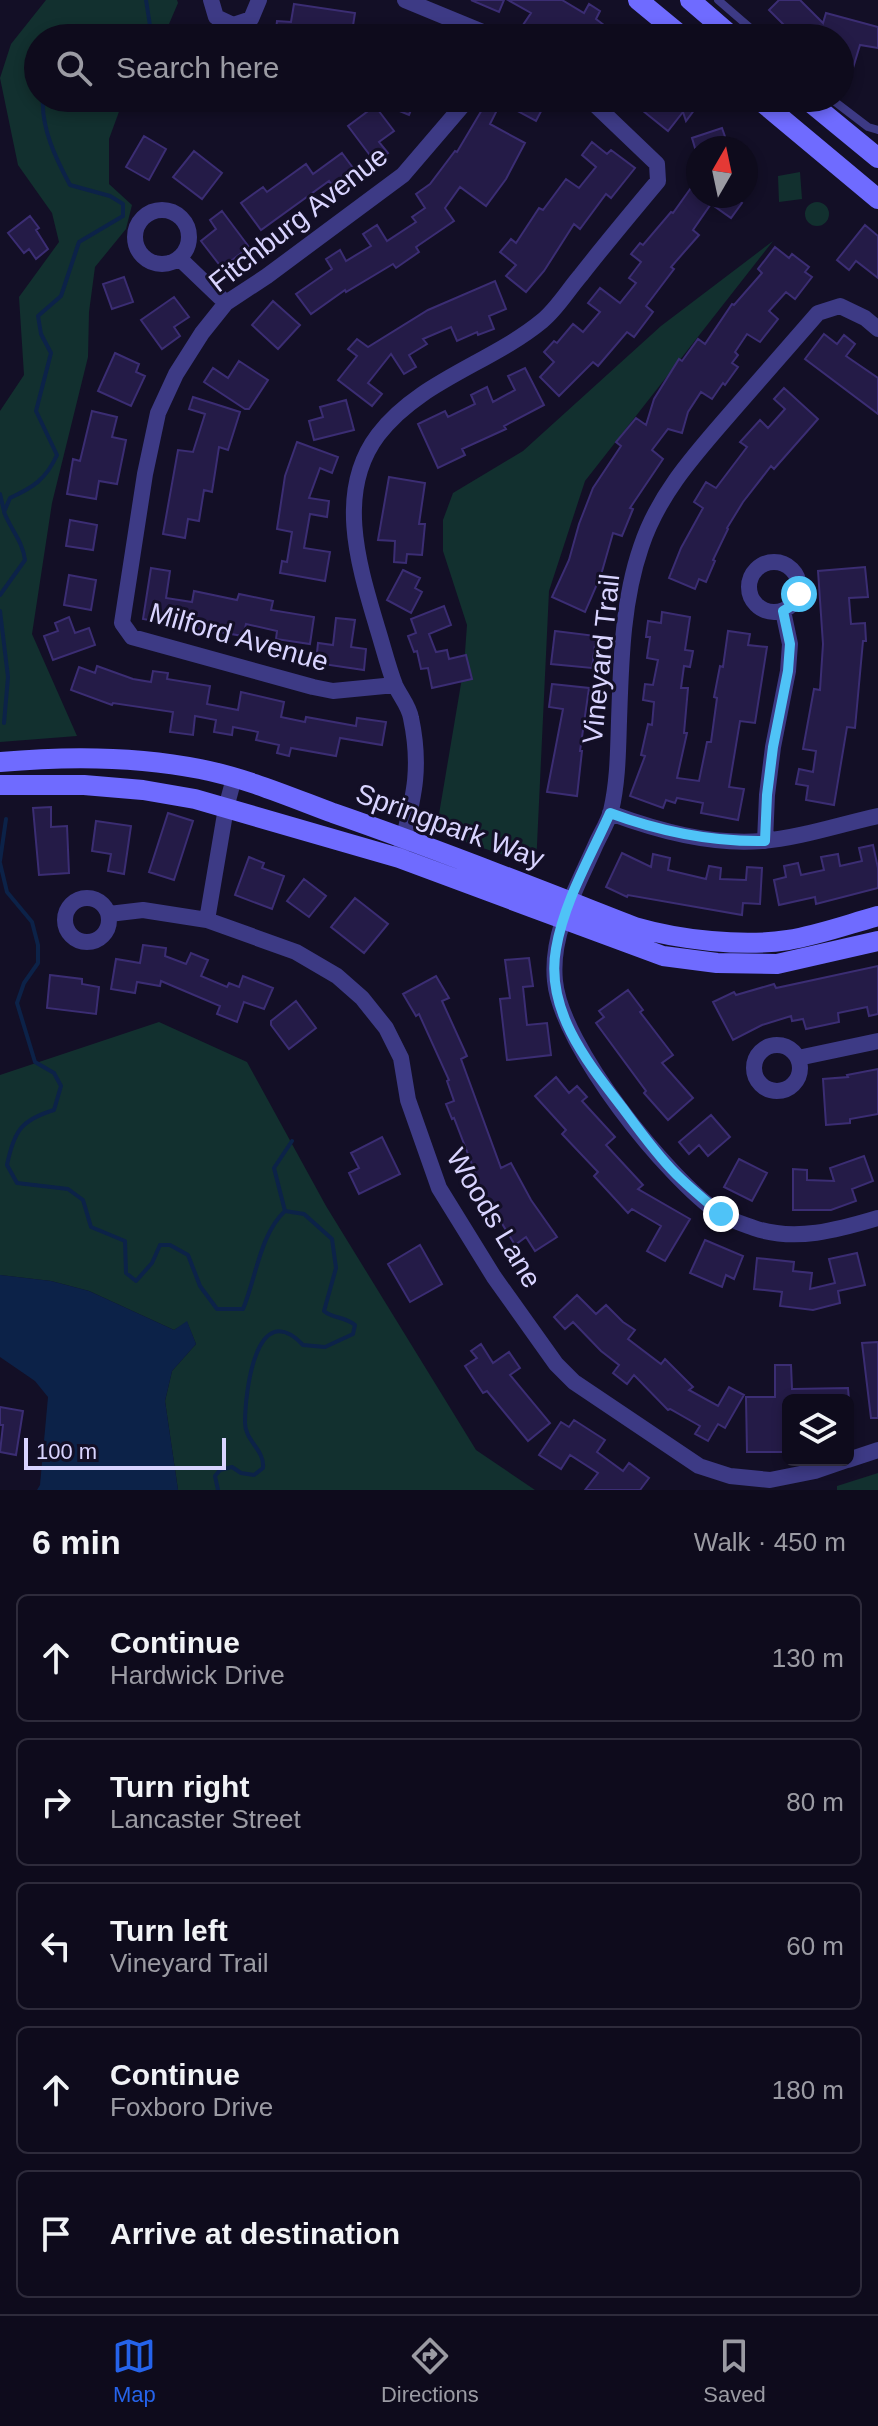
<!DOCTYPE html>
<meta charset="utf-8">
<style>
body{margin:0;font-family:Arial,sans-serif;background:#171425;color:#f1f3f6}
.controls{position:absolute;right:24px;bottom:24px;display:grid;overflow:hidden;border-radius:12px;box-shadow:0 4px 12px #0003}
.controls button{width:72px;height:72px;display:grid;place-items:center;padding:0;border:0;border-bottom:2px solid #2e2b3b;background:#0e0b1c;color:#f1f3f6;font:40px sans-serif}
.compass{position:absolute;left:686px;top:136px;width:72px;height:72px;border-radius:50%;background:#0e0b1c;box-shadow:0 4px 12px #0003;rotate:9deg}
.scale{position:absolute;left:24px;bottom:20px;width:202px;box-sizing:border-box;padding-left:8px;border:4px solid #d9d4ff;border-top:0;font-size:22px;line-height:28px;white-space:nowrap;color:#d9d4ff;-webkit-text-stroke:6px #130f26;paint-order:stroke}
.stop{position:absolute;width:24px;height:24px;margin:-18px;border:6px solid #4fc3f7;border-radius:50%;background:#fff}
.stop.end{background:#4fc3f7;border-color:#fff;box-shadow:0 2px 8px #0008}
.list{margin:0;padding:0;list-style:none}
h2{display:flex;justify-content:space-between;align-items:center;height:104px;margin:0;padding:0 32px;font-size:34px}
h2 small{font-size:26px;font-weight:400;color:#9b9ba3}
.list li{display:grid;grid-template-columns:52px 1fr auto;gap:24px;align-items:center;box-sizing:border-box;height:128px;margin:0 16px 16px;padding:0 16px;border:2px solid #2e2b3b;border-radius:12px}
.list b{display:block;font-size:30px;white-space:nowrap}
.list p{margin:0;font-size:26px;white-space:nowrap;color:#9b9ba3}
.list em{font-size:26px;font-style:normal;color:#9b9ba3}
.icon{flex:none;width:44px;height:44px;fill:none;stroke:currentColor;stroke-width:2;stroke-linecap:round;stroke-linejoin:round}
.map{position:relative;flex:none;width:878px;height:1490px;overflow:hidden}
.search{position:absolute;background:#0e0b1c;box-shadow:0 4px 12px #0003;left:24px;right:24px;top:24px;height:88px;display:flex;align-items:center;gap:20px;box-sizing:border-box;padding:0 28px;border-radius:44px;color:#9b9ba3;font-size:30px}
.sheet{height:824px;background:#0e0b1c}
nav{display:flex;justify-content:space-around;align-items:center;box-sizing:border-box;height:112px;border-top:2px solid #2e2b3b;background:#0e0b1c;font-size:22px;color:#9b9ba3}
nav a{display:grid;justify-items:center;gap:4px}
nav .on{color:#2563eb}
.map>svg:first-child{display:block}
</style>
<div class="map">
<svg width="878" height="1490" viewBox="0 0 878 1490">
<rect width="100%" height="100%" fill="#130f26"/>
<!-- green -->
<path fill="#12302f" d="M46,0H177L178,3L163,38H38V98H124L109,139V184L132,205L126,229L95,267L89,312L88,357L52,503L32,634L77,736L0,742V411L24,375L19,297L59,242L52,213L18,165L0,78L11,44Z
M800,172L802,199L779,202L778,176Z
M805 214a12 12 0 1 1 24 0a12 12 0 1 1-24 0Z
M773,241L585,481L549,591L536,866L436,832L464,666L467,625L443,551V520L453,493L523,451L661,326Z
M159,1022L247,1062L326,1206L476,1450L535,1490H178L165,1401L172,1371L196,1344L187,1322L174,1330L89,1291L51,1281L0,1275V1075Z
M878,1473V1490H837V1486Z"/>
<!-- water -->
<path fill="#0c2248" d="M0,1275L51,1281L89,1291L174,1330L187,1321L196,1344L172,1371L165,1401L178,1490H37L40,1485L48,1397L35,1381L0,1357Z"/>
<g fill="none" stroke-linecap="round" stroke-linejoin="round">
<!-- stream -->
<path stroke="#0c2248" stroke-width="4" d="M145,38L151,32L146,0
M0,494L4,511
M0,595L25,560C23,542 11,530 4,512L10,498C34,487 46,479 57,455L36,411L51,353L41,334L38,316L61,296L79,242L123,216V204L110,196L70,185C56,159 41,128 43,98
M0,611L8,677L4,723
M0,861L6,819
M0,863L7,892L32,922L38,945V963L24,983L17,1003L35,1062L54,1073L61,1086L54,1110C21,1120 14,1131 7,1165L17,1183L68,1189L83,1200L91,1227L125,1241L126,1273L136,1281L152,1263L160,1245H170L188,1255L200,1286L217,1309H243C256,1278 260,1234 285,1211L304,1214L332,1239L336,1268L324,1311C333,1319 344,1316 355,1325L353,1334L325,1347L303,1345C256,1296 245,1392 245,1423C245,1441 265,1450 263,1468L254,1475L241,1473L232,1467L220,1470L215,1476L218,1490
M285,1211L274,1168L292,1141"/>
</g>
<!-- building -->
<path fill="#241b47" stroke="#3b2d73" stroke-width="2" d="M471,0H504L499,12Z
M508,0H562L584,13L589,4L600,11L596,19L621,38H545L523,25L531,13Z
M779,0H800L823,23L826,13L878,27V48L860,45L853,68L840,65V38H797L769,10Z
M294,4L355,13L351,38H275L277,21L291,22Z
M368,98H416L409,115Z
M489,98H548L536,121L501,102L490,124L525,143L506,179L486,206L460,187L445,208L454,221L416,247L419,252L396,268L393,264L346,292L345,290L311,314L296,294L332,269L326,259L340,250L346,261L371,246L363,234L377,225L387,241L416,222L412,217L425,208L416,194L430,184L455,151L457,152Z
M627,98H680L695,109L686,121L683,112L668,131Z
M375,106L394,131L379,142L388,153L375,162L348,126Z
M722,128L729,148H695L692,138Z
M144,136L166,149L149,180L126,167Z
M592,142L607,154L611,150L635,168L611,198L606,194L580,229L574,224L544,271L526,292L506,276L516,265L500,252L511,239L516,243L539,208L543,210L566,179L579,188L596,167L582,155Z
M194,151L222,173L202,199L173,177Z
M342,153L356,172L334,188L329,181L261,230L241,203L263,187L267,192L306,164L313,174Z
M698,178V196H733L742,203L731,218L711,204L693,230L699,235L671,267L674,269L646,306L653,312L634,337L627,332L598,366L593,362L559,396L540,377L554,362L544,352L554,341L557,343L573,324L583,332L600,312L588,303L600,288L620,303L636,283L629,278L641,262L631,254L640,243L643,245L671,212L673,213Z
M222,211L249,247L222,268L201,241L216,229L210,220Z
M30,216L39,228L36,230L48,249L36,259L29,249L24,253L8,233Z
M865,225L878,236V278L856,261L849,270L837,260Z
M775,247L789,258L792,254L809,267L805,272L812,277L795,299L786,292L769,311L778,319L760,342L747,334L735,352L738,355L732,363L738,367L725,385L723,383L712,399L701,392L688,412L682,433L668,429L652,450L663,459L630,508L633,509L622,536L613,533L601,575L585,612L552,597L569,560L579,524L593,488L621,446L616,442L636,418L646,425L654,399L679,359L682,361L698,339L705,344L732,304L734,305L762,273L758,269Z
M124,277L133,302L112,309L103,284Z
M495,281L506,309L489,316L494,329L478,335L477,332L457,341L451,327L423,339L427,344L409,355L416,367L404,374L391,354L368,383L382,394L372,406L338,380L357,356L348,349L357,339L368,347L428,310Z
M174,297L189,317L174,327L180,336L162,349L141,320Z
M273,301L300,325L278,349L252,325Z
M824,334L837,344L844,335L855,344L846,356L878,378V414L805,359Z
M115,353L139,364L136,372L145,376L131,406L98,391Z
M239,361L268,380L249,409H245L204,382L213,368L228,378Z
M525,368L544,405L504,426L506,429L462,449L465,455L438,468L418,424L445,411L448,417L475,404L471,395L487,387L493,402L515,390L508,376Z
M784,388L818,419L774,469L771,466L743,502L727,528L728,529L713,560L715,561L706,582L699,579L695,589L669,578L681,548L703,508L694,502L706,482L716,488L747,447L740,442L760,420L768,428L785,409L774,399Z
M193,397L240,412L228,450L219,447L212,492L204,490L199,521L188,519L185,538L163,534L178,450L193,452L205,414L189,409Z
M346,400L354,430L314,440L309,421L323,417L320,407Z
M92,411L117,417L112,437L126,440L117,484L99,481L96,499L67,494L73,459L80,461Z
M297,442L338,457L332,473L320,468L309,498L329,501L327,517L310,514L304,548L330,552L325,581L280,573L282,561L287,562L292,532L277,529L285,476Z
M389,477L425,483L419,524H425L422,555L407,554L406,563L394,562L395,541L378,540Z
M70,520L97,525L93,550L66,546Z
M865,567L868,597L849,598L851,624L865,623L866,641H863L855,728L847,727L834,805L806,800L808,786L796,784L799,769L813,772L816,751L803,749L814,689L820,690L823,644L818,571Z
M151,568L170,571L166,598L192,602L194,591L237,600L239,594L273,601L271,610L314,617L310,644L276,639L277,631L246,624L243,636L143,619Z
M403,570L420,578L415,588L422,592L411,613L387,600Z
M69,575L96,580L91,610L64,605Z
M444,606L451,625L429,634L436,652L447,650L449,659L466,655L472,679L432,688L428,668L421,669L417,651L414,652L408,636L416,633L411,619Z
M662,612L690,617L685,650L693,651L690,667L684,666L681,688H688L684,733H687L677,778L699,781L707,742H711L717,698L714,697L720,666L723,667L728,631L750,634L748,645L767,647L755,723L740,721L729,787L744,789L738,820L701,813L703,803L677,798L675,803L666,800L663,808L630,796L645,756L641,755L648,724L652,725L654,702L643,700L645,684L653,685L658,660L647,658L650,637H646L648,621L661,623Z
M69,617L75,633L89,628L95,645L53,660L44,636L58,631L55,623Z
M336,618L355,620L351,647L366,649L364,670L316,663L318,643L333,645Z
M555,631L596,636L592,668L551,664Z
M97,666L133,679L151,682L153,671L168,673L167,679L210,686L207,704L238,710L241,692L284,702L281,717L305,722L306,717L356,726L357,718L386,722L382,745L340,738L336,756L291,748L289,756L277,753L279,745L256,740L258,732L233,727L232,735L214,732L216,720L195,716L193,735L170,732L173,712L113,703L112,705L71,690L79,667L95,673Z
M552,684L589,688L580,751H582L577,796L547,792L563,709L549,707Z
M51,807V827L67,826L69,873L39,875L33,808Z
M168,813L193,821L174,880L149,872Z
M96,821L131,826L124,874L108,871L111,854L92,851Z
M873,845L878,868V888L816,904L815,897L779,905L774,880L786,877L784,866L798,863L801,875L824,870L821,857L838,854L840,866L862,861L859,848Z
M622,853L651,867L653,854L670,858L668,870L706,879L709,866L721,868L720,879L746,880L747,867L762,868L760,904L743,903L742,915L628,895L627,897L606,887Z
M249,857L264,863L262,868L284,876L272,909L235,895Z
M304,879L326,896L309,917L287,901Z
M355,898L388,924L364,953L331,927Z
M143,945L166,948L165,956L186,964L191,953L208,960L201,976L227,987L229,983L239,987L243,976L273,988L264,1009L244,1002L237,1022L217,1014L220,1006L161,981L160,986L137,982L135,993L111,989L116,959L140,963Z
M529,958L533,986L523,987L527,1025L547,1023L551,1055L507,1060L500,999L510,998L505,960Z
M878,966V1014L869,1016L867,1007L838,1013L839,1022L806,1029L803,1019L792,1021L791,1016L762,1025L733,1040L713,1002L734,992L736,995L774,984L776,988Z
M50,975L82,979V984L99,987L96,1014L47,1008Z
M436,976L449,998L442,1001L467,1056L461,1059L501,1168L511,1163L531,1200L557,1237L535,1251L526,1237L515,1245L476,1181L478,1180L454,1118L452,1119L446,1104L454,1101L447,1081L449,1080L419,1014L416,1016L403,994Z
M628,990L643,1010L640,1012L673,1055L662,1063L693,1098L668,1120L644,1093L646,1091L596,1023L604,1017L599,1011Z
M296,1001L316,1028L289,1049L271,1025V1021Z
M878,1069V1114L850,1119V1123L826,1125L823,1079L848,1077L847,1075Z
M556,1077L569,1093L577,1086L587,1097L582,1101L615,1137L606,1145L643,1185L638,1189L690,1219L665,1261L647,1251L661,1226L632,1209L628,1213L594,1176L598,1172L562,1134L566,1130L535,1096Z
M711,1115L730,1137L708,1156L699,1145L689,1154L679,1142Z
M382,1137L400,1174L359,1194L349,1173L359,1168L351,1153Z
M864,1156L873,1181L852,1189L856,1201L831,1210H793V1169L807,1170V1180L834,1181L830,1168Z
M739,1159L767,1173L752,1201L724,1187Z
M705,1240L743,1256L734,1279L726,1275L722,1287L690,1273Z
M420,1245L442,1284L410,1302L388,1264Z
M857,1253L865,1285L838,1291L840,1303L813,1310L780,1306L782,1292L754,1289L757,1258L794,1262L793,1271L812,1273L810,1289L835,1283L829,1259Z
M577,1295L596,1314L606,1305L623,1322L635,1330L628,1339L661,1364L665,1359L693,1387L689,1390L718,1406L729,1387L744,1395L725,1428L718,1424L708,1441L695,1434L700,1426L670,1409L668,1410L634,1375L627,1384L613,1373L619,1365L601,1351L573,1322L565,1329L554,1317Z
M878,1342V1418H871L862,1343Z
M481,1344L493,1363L509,1352L520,1368L510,1375L550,1423L528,1441L487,1391L483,1393L465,1366L477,1358L471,1351Z
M775,1365H791L792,1389L848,1388L849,1400H788V1452H747L746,1397H775Z
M0,1407L23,1411L16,1455L0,1452L3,1425H0Z
M574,1420L605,1440L597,1452L623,1471L629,1463L649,1478L640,1490H585L598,1473L570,1455L561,1469L539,1455L561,1422L569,1427Z"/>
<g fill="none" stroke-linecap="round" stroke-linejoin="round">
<!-- lane -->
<path stroke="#3d3a85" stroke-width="8" d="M718,0L762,38
M830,98L868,127L878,130"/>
<!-- street -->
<path stroke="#3d3a85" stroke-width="16" d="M211,0L216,17L233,25L251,19L259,0
M405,0L497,38
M135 237a27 27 0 1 1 54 0a27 27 0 1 1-54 0Z
M179,258L226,303
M878,329L865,318L840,306L818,313C791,344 763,376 735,408C698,451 659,492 641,547C622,602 621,664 619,721C618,751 618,781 611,811C608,822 601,833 596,844C577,887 550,933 555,981C561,1046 667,1178 720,1214C730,1220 743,1224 754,1228C795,1242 838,1230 878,1218
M749 587a25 25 0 1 1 50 0a25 25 0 1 1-50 0Z
M395,685L333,691L313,687L132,637L122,623L145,474L158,413L176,374L202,333L226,303L267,276L403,175L469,98
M610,813C659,831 710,845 762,841C799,838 841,824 878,816
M765,841L767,795L773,747L788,671L790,644L783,611
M401,849C413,799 422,770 411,718C409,706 400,696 395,685C388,667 383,646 377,627C359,566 335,492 378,435C419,381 491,363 542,321C557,309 568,290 581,275C606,243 632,212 658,181L657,164L588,98
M65 920a22 22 0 1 1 44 0a22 22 0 1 1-44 0Z
M109,914L143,910L207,920L296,952L337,976L362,998L386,1028L401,1058L408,1100L439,1188L494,1277L556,1364L574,1382L699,1466L730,1476L770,1480L815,1471L847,1460
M207,920L226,808L234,778
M754 1068a23 23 0 1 1 46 0a23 23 0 1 1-46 0Z
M798,1058L878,1041
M848,1460L878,1450"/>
<!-- secondary -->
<path stroke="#6f6bff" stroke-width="20" d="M638,0L684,38
M690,0L734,38
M757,98L878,199
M805,98L878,158
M0,762C66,756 135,756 200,769C246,778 290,797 333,813C435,848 535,888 635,927C680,940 742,947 788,940C819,935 849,924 878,916
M0,785H84L143,790L195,799L399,858L663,956L717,963L777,964L878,941"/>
</g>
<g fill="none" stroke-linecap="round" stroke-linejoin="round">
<!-- route -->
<path stroke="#4fc3f7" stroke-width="10" d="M721,1214C706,1201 690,1188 676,1174C656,1154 639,1130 622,1107C587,1062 545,1010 556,949C564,901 591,856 610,813C661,832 710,842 765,841L767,795L773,747L788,671L790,644L783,611L793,605L799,594"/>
</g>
<g text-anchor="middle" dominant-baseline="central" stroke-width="6" stroke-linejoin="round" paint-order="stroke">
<!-- street labels -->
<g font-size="28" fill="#d9d4ff" stroke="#130f26">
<text transform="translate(298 219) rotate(-38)">Fitchburg Avenue</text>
<text transform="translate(239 637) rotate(16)">Milford Avenue</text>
<text transform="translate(601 659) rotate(-84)">Vineyard Trail</text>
<text transform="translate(450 826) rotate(20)">Springpark Way</text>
<text transform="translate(494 1218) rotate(59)">Woods Lane</text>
</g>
</g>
</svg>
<div class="controls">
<button><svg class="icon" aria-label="layers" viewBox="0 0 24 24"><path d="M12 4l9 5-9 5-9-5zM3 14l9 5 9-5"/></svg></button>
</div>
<svg class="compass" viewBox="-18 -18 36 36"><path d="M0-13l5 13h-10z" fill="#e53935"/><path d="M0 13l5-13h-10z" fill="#9b9ba3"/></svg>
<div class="scale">100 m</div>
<div class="stop" style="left:799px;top:594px"></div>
<div class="stop end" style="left:721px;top:1214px"></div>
<div class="search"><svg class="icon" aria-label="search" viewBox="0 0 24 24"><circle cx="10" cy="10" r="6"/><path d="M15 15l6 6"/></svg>Search here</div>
</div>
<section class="sheet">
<h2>6 min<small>Walk · 450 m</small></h2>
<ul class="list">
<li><svg class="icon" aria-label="ahead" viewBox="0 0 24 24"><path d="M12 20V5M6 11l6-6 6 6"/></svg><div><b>Continue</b><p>Hardwick Drive</p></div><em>130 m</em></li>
<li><svg class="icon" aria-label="right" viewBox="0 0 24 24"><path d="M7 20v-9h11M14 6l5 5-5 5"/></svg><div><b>Turn right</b><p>Lancaster Street</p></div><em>80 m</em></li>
<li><svg class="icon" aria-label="left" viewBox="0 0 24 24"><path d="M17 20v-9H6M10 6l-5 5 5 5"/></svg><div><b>Turn left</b><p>Vineyard Trail</p></div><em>60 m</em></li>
<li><svg class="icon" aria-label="ahead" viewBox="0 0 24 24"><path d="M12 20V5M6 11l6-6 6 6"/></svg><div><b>Continue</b><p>Foxboro Drive</p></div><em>180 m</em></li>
<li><svg class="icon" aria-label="arrive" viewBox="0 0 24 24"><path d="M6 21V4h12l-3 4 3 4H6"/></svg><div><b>Arrive at destination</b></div></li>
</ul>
</section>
<nav>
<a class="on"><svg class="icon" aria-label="map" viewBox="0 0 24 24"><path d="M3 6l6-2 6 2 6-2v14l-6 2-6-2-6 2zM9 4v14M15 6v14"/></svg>Map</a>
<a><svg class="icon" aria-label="directions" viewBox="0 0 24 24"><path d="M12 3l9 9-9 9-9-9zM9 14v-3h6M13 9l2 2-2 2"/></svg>Directions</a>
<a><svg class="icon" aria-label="saved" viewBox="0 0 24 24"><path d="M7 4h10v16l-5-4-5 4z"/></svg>Saved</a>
</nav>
